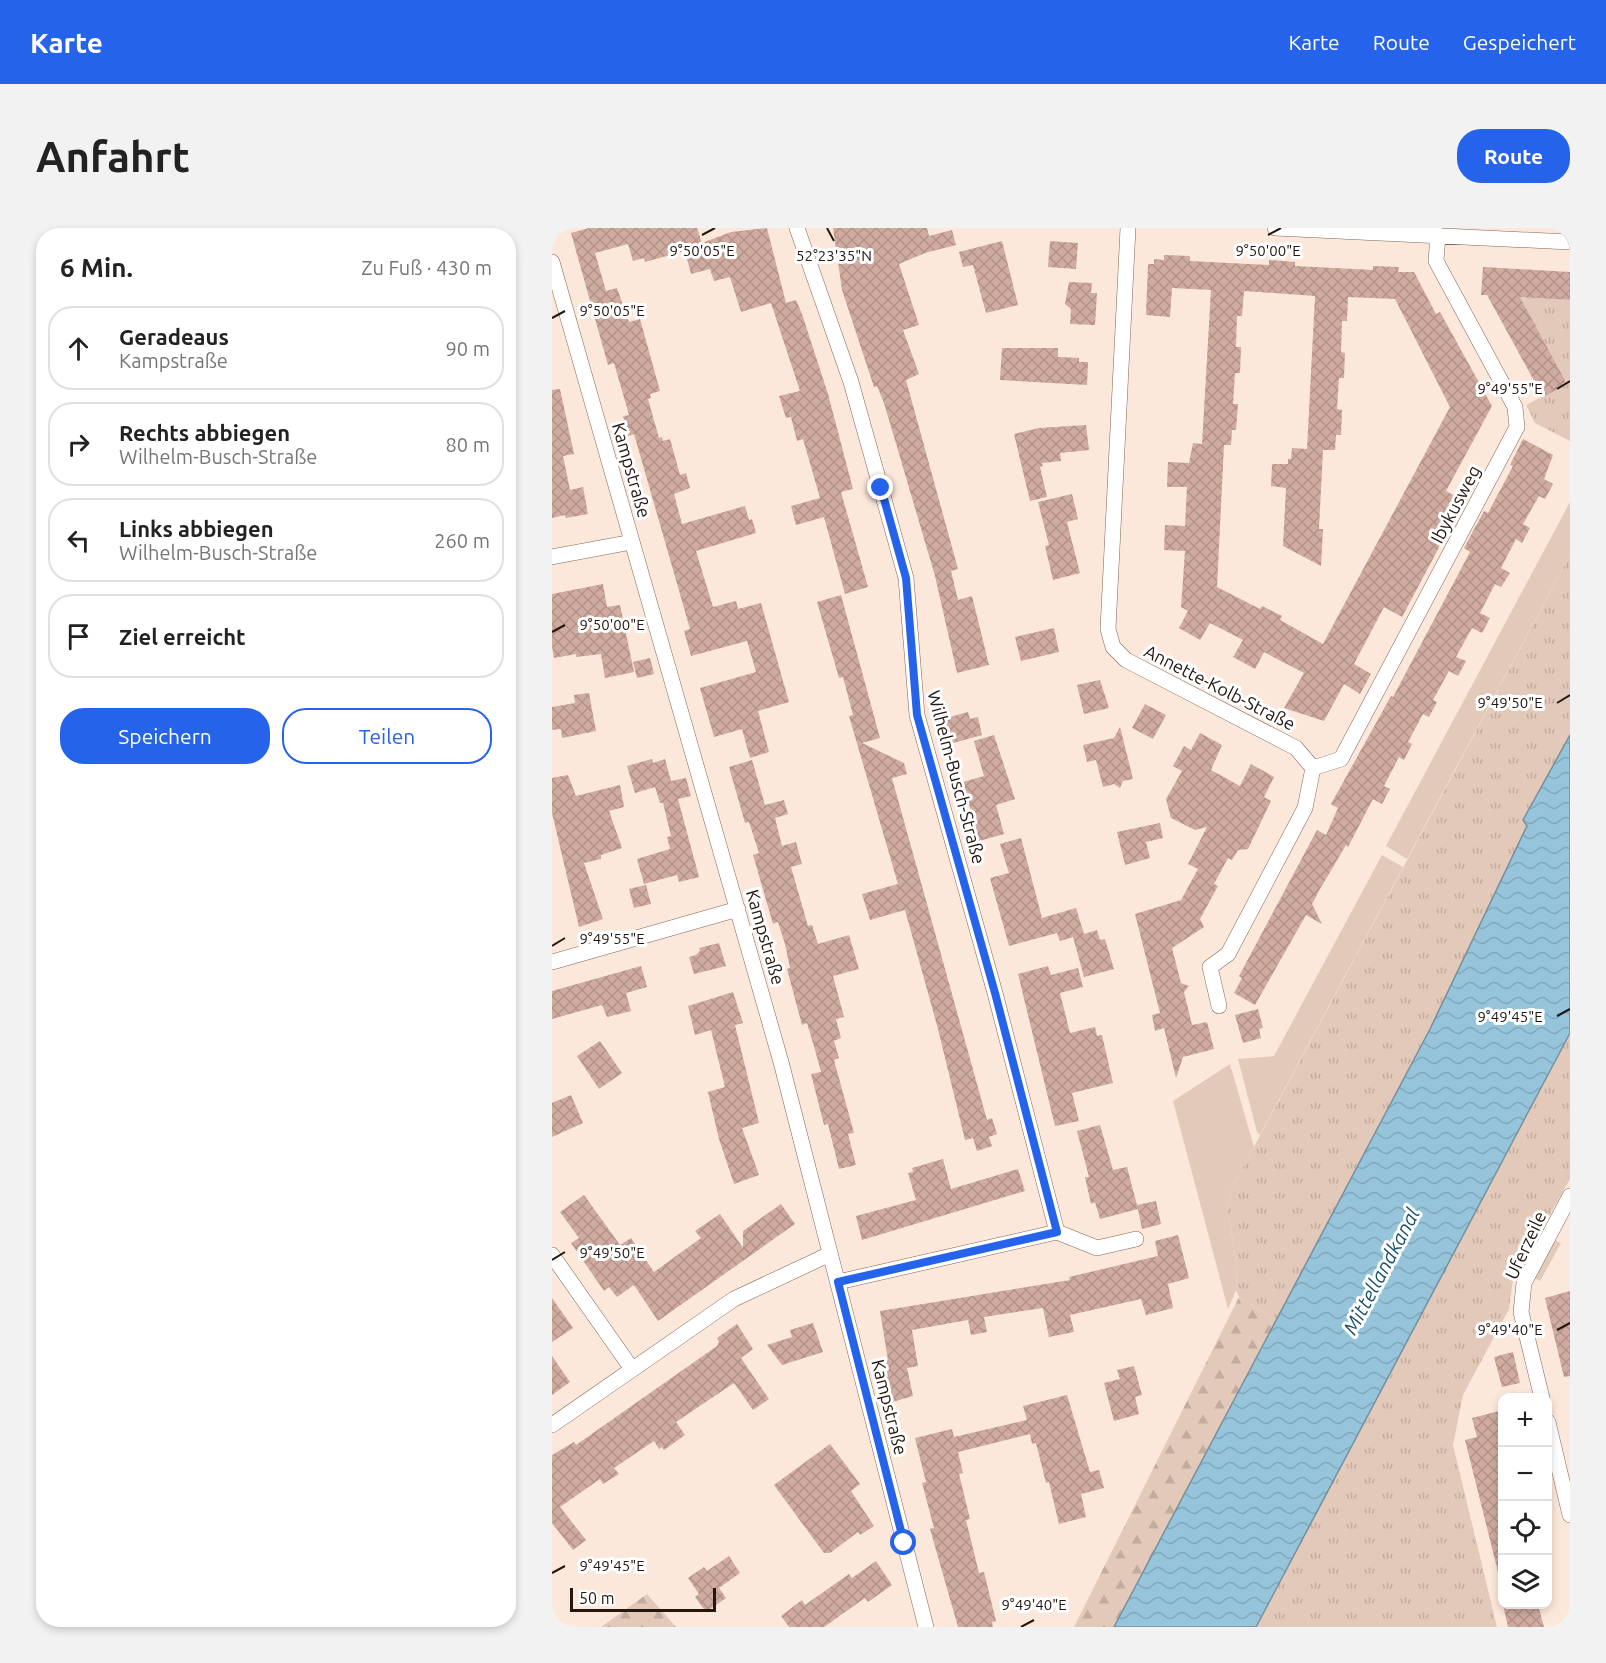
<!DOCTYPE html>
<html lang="de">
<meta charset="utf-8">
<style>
body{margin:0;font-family:Ubuntu,sans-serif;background:#f2f2f2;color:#222}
.controls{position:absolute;right:18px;bottom:18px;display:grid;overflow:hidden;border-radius:12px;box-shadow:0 3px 9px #0003}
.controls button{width:54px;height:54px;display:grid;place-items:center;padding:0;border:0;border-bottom:2px solid #e0e0e0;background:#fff;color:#222;font:30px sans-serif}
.scale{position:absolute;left:18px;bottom:15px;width:146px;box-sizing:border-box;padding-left:6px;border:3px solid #231710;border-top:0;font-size:16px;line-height:21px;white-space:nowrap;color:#231710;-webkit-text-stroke:4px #fff;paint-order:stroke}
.stop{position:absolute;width:18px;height:18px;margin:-14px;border:4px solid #2563eb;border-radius:50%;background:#fff}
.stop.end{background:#2563eb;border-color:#fff;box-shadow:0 2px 6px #0008}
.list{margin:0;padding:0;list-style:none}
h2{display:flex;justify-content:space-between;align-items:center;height:78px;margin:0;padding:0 24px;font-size:26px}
h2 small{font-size:20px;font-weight:400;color:#767676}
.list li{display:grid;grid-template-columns:39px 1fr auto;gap:18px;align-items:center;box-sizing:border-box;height:84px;margin:0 12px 12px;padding:0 12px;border:2px solid #e0e0e0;border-radius:24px}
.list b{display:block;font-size:22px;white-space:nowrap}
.list p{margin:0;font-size:20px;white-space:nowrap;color:#767676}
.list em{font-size:20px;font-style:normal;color:#767676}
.actions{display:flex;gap:12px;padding:18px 24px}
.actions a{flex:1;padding:14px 0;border:2px solid #2563eb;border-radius:24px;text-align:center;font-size:21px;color:#2563eb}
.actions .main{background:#2563eb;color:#fff}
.icon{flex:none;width:33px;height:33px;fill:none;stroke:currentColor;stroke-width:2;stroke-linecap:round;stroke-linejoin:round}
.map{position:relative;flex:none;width:1018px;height:1399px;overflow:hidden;border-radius:24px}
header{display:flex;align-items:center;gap:36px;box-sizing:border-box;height:84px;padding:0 30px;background:#2563eb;color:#fff}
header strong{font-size:28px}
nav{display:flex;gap:33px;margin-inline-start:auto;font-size:21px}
.intro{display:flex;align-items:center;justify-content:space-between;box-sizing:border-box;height:144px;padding:0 36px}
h1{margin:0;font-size:42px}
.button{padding:15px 27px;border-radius:24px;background:#2563eb;color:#fff;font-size:21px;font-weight:700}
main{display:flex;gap:36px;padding:0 36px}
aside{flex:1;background:#fff;border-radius:24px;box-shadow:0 3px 9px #0003}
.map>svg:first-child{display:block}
</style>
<header>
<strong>Karte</strong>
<nav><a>Karte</a><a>Route</a><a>Gespeichert</a></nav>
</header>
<div class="intro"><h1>Anfahrt</h1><a class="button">Route</a></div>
<main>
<aside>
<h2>6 Min.<small>Zu Fuß · 430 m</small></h2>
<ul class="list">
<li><svg class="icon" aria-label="ahead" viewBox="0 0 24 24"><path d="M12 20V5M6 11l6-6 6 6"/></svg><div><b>Geradeaus</b><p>Kampstraße</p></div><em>90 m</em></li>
<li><svg class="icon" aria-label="right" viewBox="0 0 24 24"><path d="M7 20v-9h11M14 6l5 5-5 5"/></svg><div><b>Rechts abbiegen</b><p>Wilhelm-Busch-Straße</p></div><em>80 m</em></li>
<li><svg class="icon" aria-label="left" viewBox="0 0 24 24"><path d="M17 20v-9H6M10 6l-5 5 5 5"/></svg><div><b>Links abbiegen</b><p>Wilhelm-Busch-Straße</p></div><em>260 m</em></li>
<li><svg class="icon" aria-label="arrive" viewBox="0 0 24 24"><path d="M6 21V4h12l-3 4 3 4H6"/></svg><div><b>Ziel erreicht</b></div></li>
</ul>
<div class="actions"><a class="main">Speichern</a><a>Teilen</a></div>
</aside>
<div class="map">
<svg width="1018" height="1399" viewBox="0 0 1018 1399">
<defs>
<pattern id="forest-firs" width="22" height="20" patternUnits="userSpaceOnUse" patternTransform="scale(1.5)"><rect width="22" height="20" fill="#e3c9b9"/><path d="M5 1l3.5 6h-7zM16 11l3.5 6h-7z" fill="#c2ac9e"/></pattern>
<pattern id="park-tufts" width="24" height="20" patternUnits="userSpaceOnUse" patternTransform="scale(1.5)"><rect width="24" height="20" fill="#e3c9b9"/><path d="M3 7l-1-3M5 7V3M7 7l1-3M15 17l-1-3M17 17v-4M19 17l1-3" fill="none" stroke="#c2ac9e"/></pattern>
<pattern id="water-waves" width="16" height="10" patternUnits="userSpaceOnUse" patternTransform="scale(1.5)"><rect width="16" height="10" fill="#96c4db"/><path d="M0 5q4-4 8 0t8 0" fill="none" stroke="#81a8bb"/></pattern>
<pattern id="building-cross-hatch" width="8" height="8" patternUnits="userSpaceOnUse" patternTransform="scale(1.5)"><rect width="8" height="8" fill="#d0ab9f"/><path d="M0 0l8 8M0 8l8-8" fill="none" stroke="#b29288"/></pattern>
</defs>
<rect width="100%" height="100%" fill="#fce8db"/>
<!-- green -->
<path fill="#e3c9b9" d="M1018,274V327L855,631L834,618Z
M830,627L851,639L708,907L705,904L686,831L722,828Z
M678,836L702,919L679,962L675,977L685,1039L684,1062L676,1081L621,873Z
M1003,1012L1009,1015L988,1053L982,1050Z"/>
<!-- forest -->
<path fill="url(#forest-firs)" d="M687,1069L724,1092L562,1399H522Z
M95,1366L124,1399H49Z"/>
<!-- park -->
<path fill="url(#park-tufts)" d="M968,69L1018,72V213L983,195L974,177L1015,156Z
M1018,327V507L971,592L975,598C900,767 810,929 724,1092L687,1069L684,1062L685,1039L675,977L679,962Z
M1018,805V951L961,1052L957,1081L911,1167L901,1217L945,1399H704Z"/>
<!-- water -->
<path fill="url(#water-waves)" stroke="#74909e" stroke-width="1.5" d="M1018,507V805L704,1399H562L878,801L975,598L971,592Z"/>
<!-- building -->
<path fill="url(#building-cross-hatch)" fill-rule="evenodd" d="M37,0H145L150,15L179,4L215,0L234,75L244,72L250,86L276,166L301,261L289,264L316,359L293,366L272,289L244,297L239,278L268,270L251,211L245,213L239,189L234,190L227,168L248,163L219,75L189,84L178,49L162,53L158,41L139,46L133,23L93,34L92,30L81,33L76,16L43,25L54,63L65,60L77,94L88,91L108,163L98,166L99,170L96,171L107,210L110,209L111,213L118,211L128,247L134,245L138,260L122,266L130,296L193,278L197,292L200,291L204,305L144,323L161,379L184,373L186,381L209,375L237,474L206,483L217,524L198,530L190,501L162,509L148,460L204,444L195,413L139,428L132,403L138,401L82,206L76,208L71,188L77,187L62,135L56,137L19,5Z
M281,0H375L377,8L400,2L404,17L373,25L347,36L367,97L351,102L367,146L354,152L406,341L399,343L406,372L420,368L437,437L405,445L383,348L332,175L325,158L322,159L290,62Z
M450,13L466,77L434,85L421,37L411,39L407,24Z
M498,13L526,15L524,41L496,39Z
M612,27L638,28V33L717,37V32L743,34V38L821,42V38L847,39L846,44H862L884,86L888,84L940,178L894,263L914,274L894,311L892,310L850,389L832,379L802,436L819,446L808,466L792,456L772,493L732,480L752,445L712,424L703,441L681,429L691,412L658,395L648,412L627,400L636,383L629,379L633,323L612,322L613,297L633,298L635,259H615L616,234L637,235L641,215L650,216L659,62L620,60L618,89L594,87L596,36H602V31L612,32ZM692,63L763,68L755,221L740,220L739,231H736V236H720L719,258L734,260L731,318L769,338L771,301H767L771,222H783L784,207H789L790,182L785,181L787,150H792L793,125L789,124L790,93H795L796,69L843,71L898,179L771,416L728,392L730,388L710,378L708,381L665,359L672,217H679L680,202H684L686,176H681L682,161L683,145H688L689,119H684L685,88H690Z
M931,39L1018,44V72L968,69L1015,156L991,169L935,67H929Z
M517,54L540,55L539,65H545L543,97L518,96L519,81L513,76Z
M450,120H506V129L527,130V134H536L535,157L448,152Z
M8,161L22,226L11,228L18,262L31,259L36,286L14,290L13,287L0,290V162Z
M534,197L537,222L508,225L509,233L490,235L491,238L488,239L495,269L478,273L462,206L487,200Z
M971,211L1001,227L992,251L1001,256L993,271L987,268L971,296L978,300L970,315L964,311L949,340L958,345L949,359L943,356L928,385L938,390L930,405L920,400L904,429L914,433L906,448L897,443L881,472L885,474L877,489L871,486L856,514L860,516L852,532L847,529L832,558L838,561L830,576L821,571L796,619L794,617L768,661L760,676L770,696L754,687L703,777L682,765L690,750L687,748L765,602L774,607L786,580L779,576L839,468L841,469L918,324L912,320L932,283L936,285L961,238L958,237Z
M520,266L526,291L515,294L528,345L501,352L493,318L497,317L486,274Z
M51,356L55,379L68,377L82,444L53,450L49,426L24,429V426L2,430L0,418V366Z
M289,367L328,510L310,515L352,535L355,546L340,550L435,892L440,890L445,906L437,909L440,918L425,923L421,910L413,912L386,801L353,682L318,692L310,666L346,656L297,488L301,487L291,449L287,450L265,374Z
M502,400L507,424L469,433L463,409Z
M98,430L102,446L85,450L81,434Z
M548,452L557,480L532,486L525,457Z
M37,465L44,503L10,510L9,501L0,502V479L23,475L22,467Z
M593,476L614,487L601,511L580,500Z
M416,484L418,491L426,489L430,507L394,517L387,492Z
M568,499L581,551L571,553L568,560L562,556L551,559L544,532L535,534L531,517L562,510Z
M648,505L670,517L659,542L688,558L699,536L722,549L712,569L719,573L696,621L686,622L680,632L676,630L662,656L666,658L648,691L652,699L620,720L629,755L637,758L632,764L640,797L655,794L662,821L631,829L624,850L612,800L603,803L600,787L608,785L583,686L629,672L646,641L636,636L655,599L643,602L619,590L614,571L630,543L621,538L632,518L639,522Z
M442,507L463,571L444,577L452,606L427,613L411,554L432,548L422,513Z
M100,531L101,535L113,531L119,553L134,550L139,568L126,571L147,649L127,654L125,647L92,656L85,631L118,621L115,609L119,608L111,575H108L103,559L83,565L75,538Z
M200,532L213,577L232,572L236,586L223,590L230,618L244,614L250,636L239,639L256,698L260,697L266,716L297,707L307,741L281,748L292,789L284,791L289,810L282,813L287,830L282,832L302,905L296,906L304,937L287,941L276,896L272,897L259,846L269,844L263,822L255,795L250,797L235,741L238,740L233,716L226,694L221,696L201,627L207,625L197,594L193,595L177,539Z
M16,547L24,568L68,557L72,579L57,583L70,620L49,627V631L32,635L51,691L27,699L0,585V550Z
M608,595L611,610L594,614L598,630L573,637L565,604Z
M469,610L490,690L524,680L532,706L545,702L548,712L553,711L562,741L532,749L521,709L508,713L505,705L457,718L438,650L457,645L448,616Z
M94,657L99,676L82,680L77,661Z
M167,715L174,738L142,746L137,729L144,727L148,723L147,720Z
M89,738L95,759L74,765L79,783L55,789L50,777L0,791V763Z
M496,738L499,747L526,740L531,759L508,765L518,805L543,799L545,808L550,807L561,855L520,865L527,893L503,898L466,746Z
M181,764L191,795L183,797L207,895L190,900L207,947L182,956L167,911L156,864L173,859L159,802L143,807L136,778Z
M706,781L711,800L707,801L709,810L691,815L683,787Z
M48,813L70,845L47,861L25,828Z
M19,867L31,895L0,909V875Z
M548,897L561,942L575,939L585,977L604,973L609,996L590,1001L586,981L548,991L543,974L539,976L533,949H537L525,903Z
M391,931L399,961L466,941L473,963L310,1012L304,988L364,972L356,945L361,944L360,940Z
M32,967L68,1017L79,1010L102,1044L149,1010L143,1003L168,986L191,1020V1003L229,976L243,996L106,1093L82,1057L65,1069L57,1059L52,1063L19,1015L27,1010L8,984Z
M626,1007L637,1050L616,1056L621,1080L594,1087L589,1071L518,1087L522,1104L497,1109L491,1080L432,1089L435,1104L419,1107L416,1092L360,1102L366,1138L355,1140L361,1168L337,1175L330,1146L334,1145L332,1133L336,1132L328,1083L518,1052L517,1049L606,1028L603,1013Z
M1018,1063V1148L1012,1149L993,1070Z
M0,1070L21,1100L0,1114Z
M261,1095L271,1124L230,1137L215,1117L240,1109L238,1102Z
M185,1096L201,1121L189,1130L217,1171L201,1182L182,1155L124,1194L133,1207L112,1222L110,1219L107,1221L102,1213L62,1240L67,1246L51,1256L48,1251L8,1279L34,1312L21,1322L0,1295V1227L22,1214L24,1217L165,1118L167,1114L165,1110Z
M961,1124L968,1155L950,1159L942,1129Z
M0,1128L18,1154L0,1167Z
M582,1138L590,1167L583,1169L587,1186L562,1193L552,1155L568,1151L565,1142Z
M515,1167L538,1244L547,1242L552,1260L529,1266L534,1289L507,1296L497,1254L494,1255L484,1215L480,1216L478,1206L406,1224L411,1245L407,1246L418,1291L414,1292L427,1345L432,1344L444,1393L440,1394L441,1399H406L378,1301L382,1300L370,1255L374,1254L363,1210L400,1201L402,1209L475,1192L471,1178Z
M951,1182V1203L946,1204L951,1224V1343L946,1344L913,1212L925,1209L920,1190Z
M278,1216L308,1256L299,1263L322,1298L308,1307L306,1304L278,1325H272L222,1257Z
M177,1328L188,1345L167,1360L174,1370L154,1384L143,1369L147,1366L136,1350L152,1339L155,1343Z
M324,1333L340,1357L316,1374L313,1370L272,1399H237L229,1388L250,1372L253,1377L297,1346L300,1350Z
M951,1377H986L992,1399H956Z"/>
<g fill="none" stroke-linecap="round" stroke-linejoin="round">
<defs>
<path id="minor" d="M245,0L299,154L354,350L365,487L443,765L505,1004
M576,0L556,401L561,419L574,432L744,520L761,540L753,580L676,726L658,739L667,778
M723,0L1018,14
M0,34L229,834L374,1399
M0,329L80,314
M761,540L789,531L965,199L963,179L884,33L886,7
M0,734L186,681
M0,1027L80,1141
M286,1054L505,1004L545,1020L584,1011
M990,1170L969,1084L972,1055L1018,968
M996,1194L1018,1287
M0,1197L182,1071L278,1026"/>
</defs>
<!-- minor casing -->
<use href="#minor" stroke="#826553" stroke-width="16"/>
<!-- minor -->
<use href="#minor" stroke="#fff" stroke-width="15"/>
</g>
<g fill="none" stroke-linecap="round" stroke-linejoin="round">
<!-- route -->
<path stroke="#2563eb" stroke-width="8" d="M329,260L354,350L365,487L443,765L505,1004L286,1054L352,1315"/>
</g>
<!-- ticks -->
<path fill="none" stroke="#231710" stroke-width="2" d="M275,0L282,13M150,7L163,0M716,7L729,0M0,90L13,83M1005,161L1018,153M0,404L13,397M1005,475L1018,467M0,718L13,710M1005,788L1018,781M0,1032L13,1024M1005,1102L1018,1095M0,1345L13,1338M469,1399L482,1392"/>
<g text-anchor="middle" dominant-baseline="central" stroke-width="6" stroke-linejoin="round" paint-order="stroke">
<!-- street labels -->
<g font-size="18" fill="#231710" stroke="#fff">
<text transform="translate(80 242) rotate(74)">Kampstraße</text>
<text transform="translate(903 276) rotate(-62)">Ibykusweg</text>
<text transform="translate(668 459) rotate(27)">Annette-Kolb-Straße</text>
<text transform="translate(405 549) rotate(75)">Wilhelm-Busch-Straße</text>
<text transform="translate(214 709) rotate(74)">Kampstraße</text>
<text transform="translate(973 1017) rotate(-65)">Uferzeile</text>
<text transform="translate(338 1179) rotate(76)">Kampstraße</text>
</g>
<!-- water labels -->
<g font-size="20" font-style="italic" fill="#155068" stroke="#fff">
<text transform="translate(829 1043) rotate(-62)">Mittellandkanal</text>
</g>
</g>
<g font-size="15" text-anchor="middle" fill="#231710" stroke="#fff" stroke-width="6" stroke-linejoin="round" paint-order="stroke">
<text x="150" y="28">9°50'05"E</text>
<text x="716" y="28">9°50'00"E</text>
<text x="282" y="33">52°23'35"N</text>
<text x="60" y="88">9°50'05"E</text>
<text x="958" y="166">9°49'55"E</text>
<text x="60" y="402">9°50'00"E</text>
<text x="958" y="480">9°49'50"E</text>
<text x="60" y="716">9°49'55"E</text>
<text x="958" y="794">9°49'45"E</text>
<text x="60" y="1030">9°49'50"E</text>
<text x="958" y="1107">9°49'40"E</text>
<text x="60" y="1343">9°49'45"E</text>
<text x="482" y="1382">9°49'40"E</text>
</g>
</svg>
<div class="controls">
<button>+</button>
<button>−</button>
<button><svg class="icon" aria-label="locate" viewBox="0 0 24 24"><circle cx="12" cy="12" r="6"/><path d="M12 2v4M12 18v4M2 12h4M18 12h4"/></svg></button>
<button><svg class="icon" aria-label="layers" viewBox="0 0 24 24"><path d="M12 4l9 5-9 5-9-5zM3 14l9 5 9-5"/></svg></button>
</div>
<div class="scale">50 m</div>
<div class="stop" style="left:352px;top:1315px"></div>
<div class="stop end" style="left:329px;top:260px"></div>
</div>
</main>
